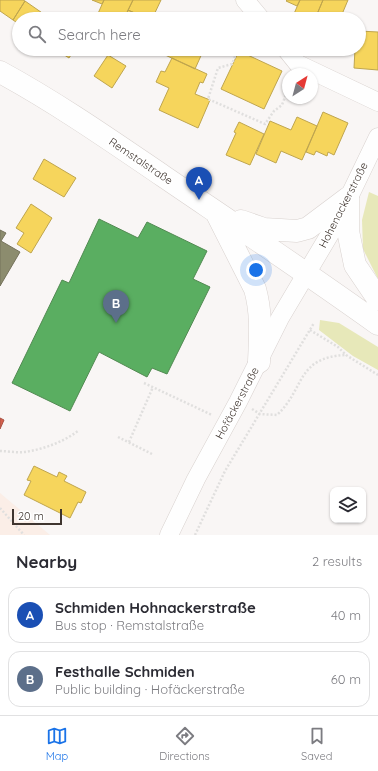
<!DOCTYPE html>
<meta charset="utf-8">
<style>
body{margin:0;font-family:Quicksand,sans-serif;background:#f2f2f3;color:#2b2b33}
.controls{position:absolute;right:12px;bottom:12px;display:grid;overflow:hidden;border-radius:8px;box-shadow:0 1px 3px #0004}
.controls button{width:36px;height:36px;display:grid;place-items:center;padding:0;border:0;border-bottom:1px solid #e1e1e2;background:#fff;color:#2b2b33;font:20px sans-serif}
.compass{position:absolute;left:282px;top:68px;width:36px;height:36px;border-radius:50%;background:#fff;box-shadow:0 1px 3px #0004;rotate:36deg}
.scale{position:absolute;left:12px;bottom:10px;width:50px;box-sizing:border-box;padding-left:4px;border:2px solid #3f352f;border-top:0;font-size:11px;line-height:14px;white-space:nowrap;color:#3f352f;-webkit-text-stroke:3px #fff;paint-order:stroke}
.you{position:absolute;left:256px;top:270px;width:14px;height:14px;margin:-10px;border:3px solid #fff;border-radius:50%;background:#1a73e8;box-shadow:0 0 0 6px #1a73e833}
.badge{display:grid;place-items:center;width:26px;height:26px;border-radius:50%;background:#1a73e8;color:#fff;font-size:13px;font-weight:700}
.pin{position:absolute;translate:-50% -33px;filter:drop-shadow(0 1px 2px #0008)}
.pin::after{content:'';position:absolute;top:21px;width:14px;height:12px;background:inherit;clip-path:polygon(0 0,100% 0,50% 100%)}
.list{margin:0;padding:0;list-style:none}
h2{display:flex;justify-content:space-between;align-items:center;height:52px;margin:0;padding:0 16px;font-size:17px}
h2 small{font-size:13px;font-weight:400;color:#7c7c81}
.list li{display:grid;grid-template-columns:26px 1fr auto;gap:12px;align-items:center;box-sizing:border-box;height:56px;margin:0 8px 8px;padding:0 8px;border:1px solid #e1e1e2;border-radius:12px}
.list b{display:block;font-size:15px;white-space:nowrap}
.list p{margin:0;font-size:13px;white-space:nowrap;color:#7c7c81}
.list em{font-size:13px;font-style:normal;color:#7c7c81}
.icon{flex:none;width:22px;height:22px;fill:none;stroke:currentColor;stroke-width:2;stroke-linecap:round;stroke-linejoin:round}
.map{position:relative;flex:none;width:378px;height:535px;overflow:hidden}
.search{position:absolute;background:#fff;box-shadow:0 1px 3px #0004;left:12px;right:12px;top:12px;height:44px;display:flex;align-items:center;gap:10px;box-sizing:border-box;padding:0 14px;border-radius:22px;color:#7c7c81;font-size:15px}
.sheet{height:180px;background:#fff}
nav{display:flex;justify-content:space-around;align-items:center;box-sizing:border-box;height:56px;border-top:1px solid #e1e1e2;background:#fff;font-size:11px;color:#7c7c81}
nav a{display:grid;justify-items:center;gap:2px}
nav .on{color:#1a73e8}
.map>svg:first-child{display:block}
</style>
<div class="map">
<svg width="378" height="535" viewBox="0 0 378 535">
<rect width="100%" height="100%" fill="#f9f6f5"/>
<!-- built -->
<path fill="#fbeee7" d="M0,493L50,535H0Z"/>
<!-- green -->
<path fill="#e7e8b9" d="M369,192L378,196V279L363,249L362,220Z
M320,320L339,323L378,347V370L353,356L319,330Z"/>
<!-- homes -->
<path fill="#f6d55c" stroke="#bfa54e" d="M0,0H23L25,1L13,20L0,11Z
M92,0H104L102,4Z
M104,0H133L124,19H99L96,18Z
M133,0H161L152,19H148L128,10Z
M287,0H300L297,6L286,1Z
M300,0H323L315,19H299L293,16Z
M323,0H348L340,19H315Z
M25,1L48,17L46,19H19V24L13,20Z
M128,10L148,19H124Z
M359,31L378,32V70L354,68L355,49H359Z
M55,49H75L69,58Z
M166,49H204L195,69L163,54Z
M206,49H218L216,54Z
M239,51L282,71L264,109L221,89Z
M108,55L126,66L112,88L94,76Z
M172,58L207,74L203,83L200,82L195,94L210,100L198,128L159,110L169,88L156,82L161,71L165,72Z
M323,112L348,123L334,155L328,152L327,156L316,151L314,155L306,152Z
M297,117L317,126L302,160L281,151L276,163L256,154L270,121L291,130Z
M239,122L264,134L250,165L226,155L236,133L234,132Z
M44,159L76,178L64,197L33,179Z
M31,204L52,218L31,253L17,244L24,233L16,228Z
M34,466L57,477L59,472L67,476L64,481L86,492L81,503L78,502L70,518L24,495L31,481L27,480Z"/>
<!-- shops -->
<path fill="#d6604d" stroke="#a95344" d="M0,418L4,420L0,429Z"/>
<!-- public -->
<path fill="#5aae61" stroke="#528a52" d="M99,219L138,238L147,222L207,251L193,279L210,287L167,374L152,368L147,377L99,352L70,411L12,383L62,280L69,283Z"/>
<!-- industry -->
<path fill="#8c8c6e" stroke="#75725b" d="M0,230L6,233L1,241L20,252L0,286Z"/>
<g fill="none" stroke-linecap="round" stroke-linejoin="round">
<defs>
<path id="street" d="M245,0L261,19
M286,49L298,64L378,102
M169,535L196,479L238,402L280,318L337,222L378,137"/>
<path id="secondary" d="M0,72C57,103 110,140 163,176C235,225 307,273 378,324
M348,198V231L355,265L378,299
M216,212L255,289C262,314 260,337 259,362
M241,221L264,229L297,231L308,228L348,198"/>
</defs>
<!-- street casing -->
<use href="#street" stroke="#d8d1ce" stroke-width="19"/>
<!-- secondary casing -->
<use href="#secondary" stroke="#d8d1ce" stroke-width="23"/>
<!-- path -->
<path stroke="#e0dfde" stroke-width="2.5" stroke-dasharray="2 2" stroke-linecap="butt" d="M238,49L232,64L218,68L208,99L265,124L274,111L282,105L288,89
M310,330L338,347L346,355L378,375
M144,383L212,415
M252,409L260,414L277,415C305,389 296,357 346,355
M118,437L152,454
M129,442L153,387
M0,451C8,451 17,453 25,452C44,449 63,442 78,431
M0,508L24,535
M195,535L225,471L314,323"/>
<!-- street -->
<use href="#street" stroke="#fefefe" stroke-width="18"/>
<!-- secondary -->
<use href="#secondary" stroke="#fefefe" stroke-width="22"/>
</g>
<g text-anchor="middle" dominant-baseline="central" stroke-width="4" stroke-linejoin="round" paint-order="stroke">
<!-- street labels -->
<g font-size="11" fill="#3f352f" stroke="#fff">
<text transform="translate(141 161) rotate(34)">Remstalstraße</text>
<text transform="translate(343 205) rotate(-63)">Hohenackerstraße</text>
<text transform="translate(237 403) rotate(-62)">Hofäckerstraße</text>
</g>
</g>
</svg>
<div class="controls">
<button><svg class="icon" aria-label="layers" viewBox="0 0 24 24"><path d="M12 4l9 5-9 5-9-5zM3 14l9 5 9-5"/></svg></button>
</div>
<svg class="compass" viewBox="-18 -18 36 36"><path d="M0-13l5 13h-10z" fill="#e53935"/><path d="M0 13l5-13h-10z" fill="#7c7c81"/></svg>
<div class="scale">20 m</div>
<div class="you"></div>
<div class="pin badge" style="left:199px;top:200px;background:#1a4fb4">A</div>
<div class="pin badge" style="left:116px;top:323px;background:#5c6f8a">B</div>
<div class="search"><svg class="icon" aria-label="search" viewBox="0 0 24 24"><circle cx="10" cy="10" r="6"/><path d="M15 15l6 6"/></svg>Search here</div>
</div>
<section class="sheet">
<h2>Nearby<small>2 results</small></h2>
<ul class="list">
<li><span class="badge" style="background:#1a4fb4">A</span><div><b>Schmiden Hohnackerstraße</b><p>Bus stop · Remstalstraße</p></div><em>40 m</em></li>
<li><span class="badge" style="background:#5c6f8a">B</span><div><b>Festhalle Schmiden</b><p>Public building · Hofäckerstraße</p></div><em>60 m</em></li>
</ul>
</section>
<nav>
<a class="on"><svg class="icon" aria-label="map" viewBox="0 0 24 24"><path d="M3 6l6-2 6 2 6-2v14l-6 2-6-2-6 2zM9 4v14M15 6v14"/></svg>Map</a>
<a><svg class="icon" aria-label="directions" viewBox="0 0 24 24"><path d="M12 3l9 9-9 9-9-9zM9 14v-3h6M13 9l2 2-2 2"/></svg>Directions</a>
<a><svg class="icon" aria-label="saved" viewBox="0 0 24 24"><path d="M7 4h10v16l-5-4-5 4z"/></svg>Saved</a>
</nav>
